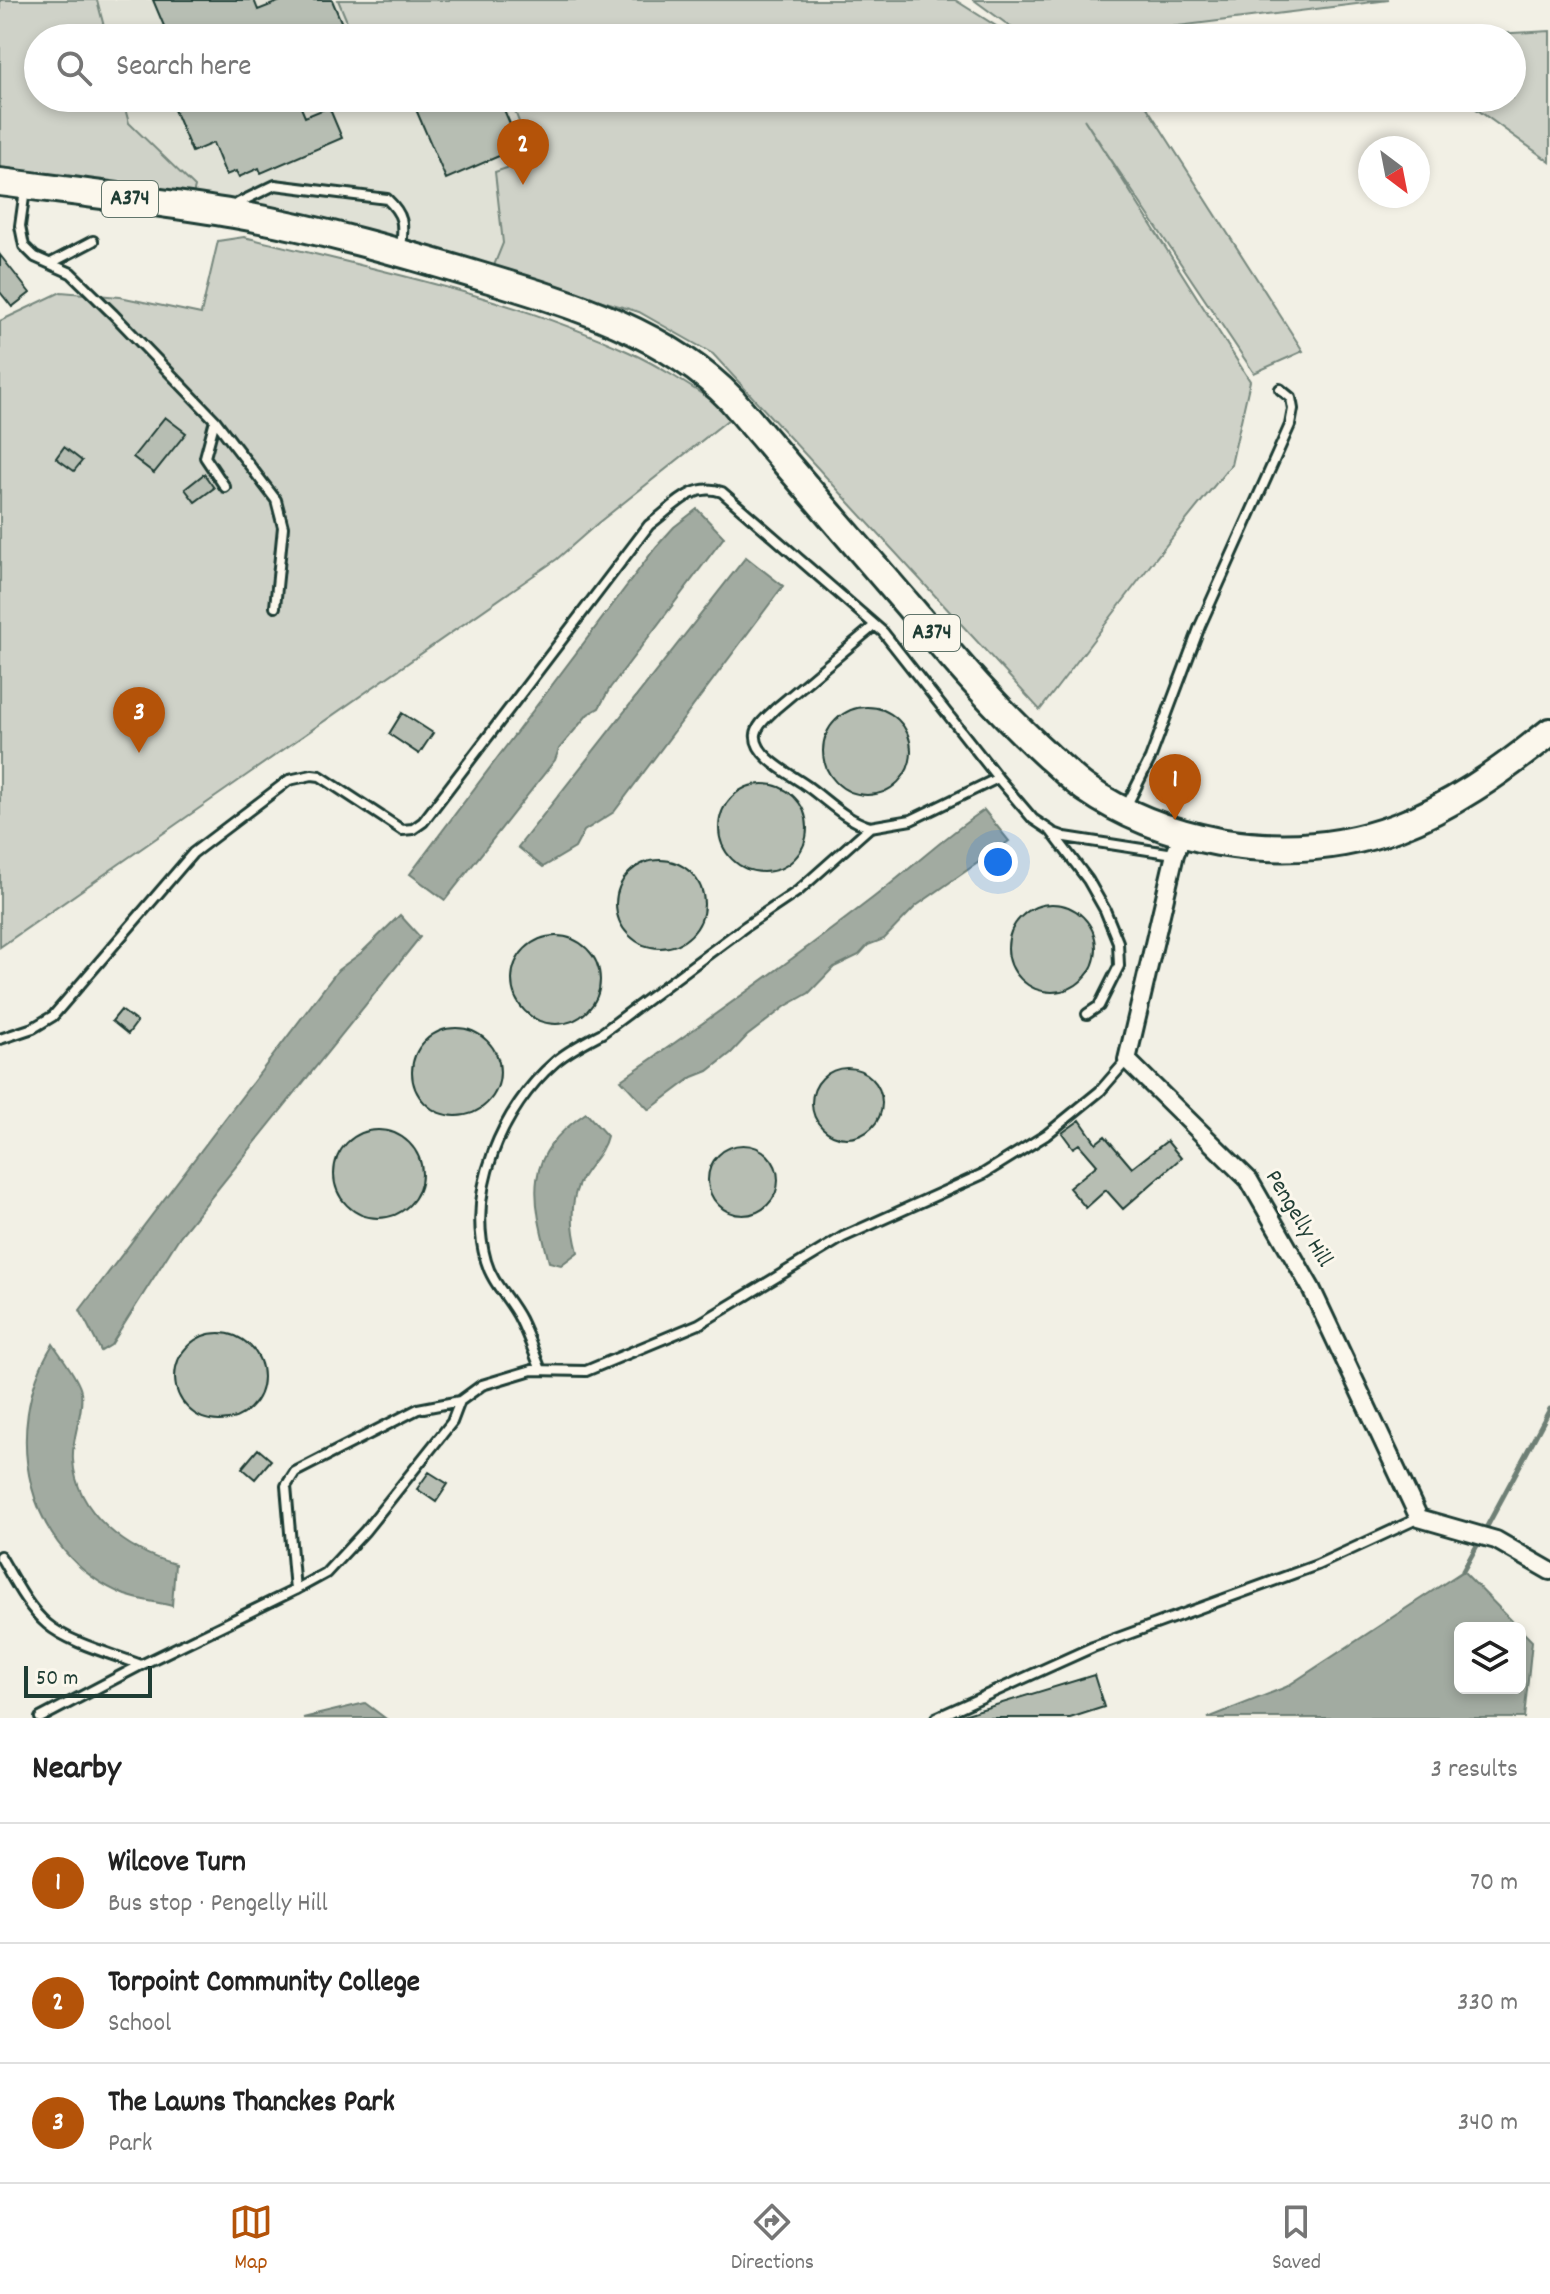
<!DOCTYPE html>
<meta charset="utf-8">
<style>
body{margin:0;font-family:Dekko,sans-serif;background:#f6f6f6;color:#222}
.controls{position:absolute;right:24px;bottom:24px;display:grid;overflow:hidden;border-radius:12px;box-shadow:0 4px 12px #0003}
.controls button{width:72px;height:72px;display:grid;place-items:center;padding:0;border:0;border-bottom:2px solid #e0e0e0;background:#fff;color:#222;font:40px sans-serif}
.compass{position:absolute;left:1358px;top:136px;width:72px;height:72px;border-radius:50%;background:#fff;box-shadow:0 4px 12px #0003;rotate:148deg}
.scale{position:absolute;left:24px;bottom:20px;width:128px;box-sizing:border-box;padding-left:8px;border:4px solid #1f3d34;border-top:0;font-size:22px;line-height:28px;white-space:nowrap;color:#1f3d34;-webkit-text-stroke:6px #fbf7ec;paint-order:stroke}
.you{position:absolute;left:998px;top:862px;width:28px;height:28px;margin:-20px;border:6px solid #fff;border-radius:50%;background:#1a73e8;box-shadow:0 0 0 12px #1a73e833}
.badge{display:grid;place-items:center;width:52px;height:52px;border-radius:50%;background:#b45309;color:#fff;font-size:26px;font-weight:700}
.pin{position:absolute;translate:-50% -66px;filter:drop-shadow(0 2px 4px #0008)}
.pin::after{content:'';position:absolute;top:42px;width:28px;height:24px;background:inherit;clip-path:polygon(0 0,100% 0,50% 100%)}
.list{margin:0;padding:0;list-style:none}
h2{display:flex;justify-content:space-between;align-items:center;height:104px;margin:0;padding:0 32px;font-size:34px}
h2 small{font-size:26px;font-weight:400;color:#767676}
.list li{display:grid;grid-template-columns:52px 1fr auto;gap:24px;align-items:center;box-sizing:border-box;height:120px;padding:0 32px;border-top:2px solid #e0e0e0}
.list b{display:block;font-size:30px;white-space:nowrap}
.list p{margin:0;font-size:26px;white-space:nowrap;color:#767676}
.list em{font-size:26px;font-style:normal;color:#767676}
.icon{flex:none;width:44px;height:44px;fill:none;stroke:currentColor;stroke-width:2;stroke-linecap:round;stroke-linejoin:round}
.map{position:relative;flex:none;width:1550px;height:1718px;overflow:hidden}
.search{position:absolute;background:#fff;box-shadow:0 4px 12px #0003;left:24px;right:24px;top:24px;height:88px;display:flex;align-items:center;gap:20px;box-sizing:border-box;padding:0 28px;border-radius:44px;color:#767676;font-size:30px}
.sheet{height:464px;background:#fff}
nav{display:flex;justify-content:space-around;align-items:center;box-sizing:border-box;height:112px;border-top:2px solid #e0e0e0;background:#fff;font-size:22px;color:#767676}
nav a{display:grid;justify-items:center;gap:4px}
nav .on{color:#b45309}
.map>svg:first-child{display:block}
</style>
<div class="map">
<svg width="1550" height="1718" viewBox="0 0 1550 1718">
<rect width="100%" height="100%" fill="#f2f0e5"/>
<filter id="ink" filterUnits="userSpaceOnUse"><feTurbulence type="fractalNoise" baseFrequency=".0125" numOctaves="2"/><feDisplacementMap in="SourceGraphic" scale="16" xChannelSelector="R" yChannelSelector="G"/><feConvolveMatrix kernelMatrix="1 2 1 2 8 2 1 2 1" color-interpolation-filters="sRGB"/></filter>
<g filter="url(#ink)">
<!-- built -->
<path fill="#e0e1d6" d="M0,0H955L1015,38H38V98H1013L713,354L639,312L493,268L0,173Z"/>
<!-- green -->
<path fill="#cfd2c8" stroke="#77887e" stroke-width="2" d="M0,0H97L107,38H38V98H122L129,123L195,187L192,199L0,173Z
M338,0H955L1015,38H354Z
M974,0H1389L1081,38H1026Z
M1550,31V162L1461,98H1512V38H1423Z
M510,98H1141L1303,351L1254,373L1084,119L1250,381L1231,465L1155,559L1040,710L713,354L639,312L493,268L503,243L495,172L533,159Z
M244,237C374,269 508,296 629,352C666,369 700,393 734,415L598,523L557,559L0,947V321L61,292L120,297L201,314L218,241Z"/>
<!-- water -->
<path fill="#a2aba1" stroke="#6e7f75" stroke-width="2" d="M697,509L724,537L610,688L599,708L588,714L559,749L555,760L445,900L410,874L656,547L674,527Z
M746,557L783,586L614,812L584,831L575,848L543,867L518,847Z
M984,810L1009,841L916,906L884,939L868,945L859,955L834,967L809,993L786,1006L747,1036L731,1053L708,1071L693,1077L649,1110L621,1080C707,1021 792,960 874,897C912,868 945,836 984,810Z
M400,915L420,937L180,1236L111,1345L101,1351L80,1310L338,970L361,953Z
M586,1113L607,1136C604,1150 593,1161 585,1173C568,1197 571,1226 578,1252L561,1265L549,1262C532,1196 522,1156 586,1113Z
M53,1344C60,1355 80,1380 81,1392C84,1414 71,1437 73,1460C76,1514 128,1551 175,1564L172,1606C157,1602 139,1600 125,1595C25,1554 0,1430 53,1344Z
M1463,1571L1519,1628H1460V1688H1520V1629L1532,1641L1524,1718H1208L1286,1687Z
M365,1703L385,1718H303Z"/>
<g fill="none" stroke-linecap="round" stroke-linejoin="round">
<!-- stream -->
<path stroke="#6e7f75" stroke-width="5" d="M1484,1532L1550,1409
M1463,1571L1480,1540"/>
</g>
<!-- building -->
<path fill="#b7beb3" stroke="#1f3d34" stroke-width="2" d="M153,0H254L258,10L283,0H332L348,38H169Z
M169,98H297L305,117L329,107L342,138L261,173L259,168L239,177L236,171L226,175L213,143L192,152Z
M411,98H499L520,147L446,179Z
M0,255L30,293L12,307L0,292Z
M165,417L186,433L154,473L133,457Z
M64,447L82,461L74,471L56,458Z
M204,474L214,488L195,502L185,489Z
M823 751a44 44 0 1 1 88 0a44 44 0 1 1-88 0Z
M402,713L433,733L419,754L389,734Z
M719 828a44 44 0 1 1 88 0a44 44 0 1 1-88 0Z
M616 904a44 44 0 1 1 88 0a44 44 0 1 1-88 0Z
M1008 948a44 44 0 1 1 88 0a44 44 0 1 1-88 0Z
M512 980a44 44 0 1 1 88 0a44 44 0 1 1-88 0Z
M121,1010L137,1022L128,1034L112,1021Z
M412 1072a44 44 0 1 1 88 0a44 44 0 1 1-88 0Z
M812 1103a35 35 0 1 1 70 0a35 35 0 1 1-70 0Z
M1080,1120L1096,1143L1105,1136L1132,1168L1167,1141L1181,1158L1123,1209L1106,1190L1086,1208L1069,1188L1097,1165L1079,1144L1073,1148L1062,1133Z
M334 1174a44 44 0 1 1 88 0a44 44 0 1 1-88 0Z
M708 1180a35 35 0 1 1 70 0a35 35 0 1 1-70 0Z
M175 1377a44 44 0 1 1 88 0a44 44 0 1 1-88 0Z
M258,1449L271,1460L255,1479L242,1468Z
M429,1472L448,1484L436,1502L417,1489Z
M1094,1675L1104,1707L1070,1718H963V1715Z"/>
<g fill="none" stroke-linecap="round" stroke-linejoin="round">
<defs>
<path id="lane" d="M25,190L20,226L24,246L35,257L71,273L113,314L215,420L276,500L283,527L275,607
M236,210L238,203L275,185L387,199C406,217 403,226 401,250
M51,263L93,241
M215,420L205,457L225,487
M1126,807L1150,759L1200,626L1290,425L1293,409L1291,398L1280,389
M870,827L911,820L998,778
M1054,833L1065,837L1174,854
M0,1039L33,1028L53,1016L193,853L289,780L312,775L320,776L402,830L413,829L423,822L649,525C672,509 691,481 722,492L883,632L998,778L1033,819L1051,831L1088,880L1105,910L1118,942L1119,966L1099,1006L1087,1014
M541,1370C534,1353 528,1335 520,1319C510,1299 492,1283 486,1261C466,1191 502,1108 555,1062C569,1050 585,1042 602,1033L746,926L798,891L870,827C844,819 828,801 807,786C792,775 753,756 756,734C757,724 769,716 775,709L875,625
M0,1556C13,1578 27,1607 47,1624C69,1643 113,1654 141,1665L295,1590L326,1573L365,1531L452,1422L460,1401
M295,1590L286,1486L295,1472L418,1409L460,1401L482,1385L532,1370L586,1371L699,1324L843,1237L983,1174L1046,1135L1100,1091L1127,1060
M40,1718L141,1665
M936,1718L1093,1647L1317,1565L1419,1518"/>
<path id="street" d="M1184,833L1175,854L1127,1060L1249,1180L1311,1288L1419,1518L1496,1540L1550,1571"/>
<path id="primary" d="M0,182C78,192 156,201 234,214C319,229 403,253 486,278C573,304 668,333 732,400C792,471 853,541 913,611C956,662 999,712 1049,757C1061,767 1072,779 1085,788C1125,816 1172,833 1219,842C1357,865 1446,816 1550,732"/>
</defs>
<!-- lane casing -->
<use href="#lane" stroke="#1f3d34" stroke-width="14"/>
<!-- street casing -->
<use href="#street" stroke="#1f3d34" stroke-width="22"/>
<!-- primary casing -->
<use href="#primary" stroke="#1f3d34" stroke-width="32"/>
<!-- lane -->
<use href="#lane" stroke="#fbf7ec" stroke-width="8"/>
<!-- street -->
<use href="#street" stroke="#fbf7ec" stroke-width="16"/>
<!-- primary -->
<use href="#primary" stroke="#fbf7ec" stroke-width="26"/>
</g>
</g>
<g text-anchor="middle" dominant-baseline="central" stroke-width="6" stroke-linejoin="round" paint-order="stroke">
<!-- shield labels -->
<g fill="#fbf7ec" stroke="#61756b" stroke-width="2">
<rect x="102" y="181" width="56" height="36" rx="6"/>
<rect x="904" y="615" width="56" height="36" rx="6"/>
</g>
<g font-size="22" font-weight="bold" fill="#1f3d34">
<text x="130" y="199">A374</text>
<text x="932" y="633">A374</text>
</g>
<!-- street labels -->
<g font-size="24" fill="#1f3d34" stroke="#fbf7ec">
<text transform="translate(1298 1219) rotate(59)">Pengelly Hill</text>
</g>
</g>
</svg>
<div class="controls">
<button><svg class="icon" aria-label="layers" viewBox="0 0 24 24"><path d="M12 4l9 5-9 5-9-5zM3 14l9 5 9-5"/></svg></button>
</div>
<svg class="compass" viewBox="-18 -18 36 36"><path d="M0-13l5 13h-10z" fill="#e53935"/><path d="M0 13l5-13h-10z" fill="#767676"/></svg>
<div class="scale">50 m</div>
<div class="you"></div>
<div class="pin badge" style="left:1175px;top:820px">1</div>
<div class="pin badge" style="left:523px;top:185px">2</div>
<div class="pin badge" style="left:139px;top:753px">3</div>
<div class="search"><svg class="icon" aria-label="search" viewBox="0 0 24 24"><circle cx="10" cy="10" r="6"/><path d="M15 15l6 6"/></svg>Search here</div>
</div>
<section class="sheet">
<h2>Nearby<small>3 results</small></h2>
<ul class="list">
<li><span class="badge">1</span><div><b>Wilcove Turn</b><p>Bus stop · Pengelly Hill</p></div><em>70 m</em></li>
<li><span class="badge">2</span><div><b>Torpoint Community College</b><p>School</p></div><em>330 m</em></li>
<li><span class="badge">3</span><div><b>The Lawns Thanckes Park</b><p>Park</p></div><em>340 m</em></li>
</ul>
</section>
<nav>
<a class="on"><svg class="icon" aria-label="map" viewBox="0 0 24 24"><path d="M3 6l6-2 6 2 6-2v14l-6 2-6-2-6 2zM9 4v14M15 6v14"/></svg>Map</a>
<a><svg class="icon" aria-label="directions" viewBox="0 0 24 24"><path d="M12 3l9 9-9 9-9-9zM9 14v-3h6M13 9l2 2-2 2"/></svg>Directions</a>
<a><svg class="icon" aria-label="saved" viewBox="0 0 24 24"><path d="M7 4h10v16l-5-4-5 4z"/></svg>Saved</a>
</nav>
